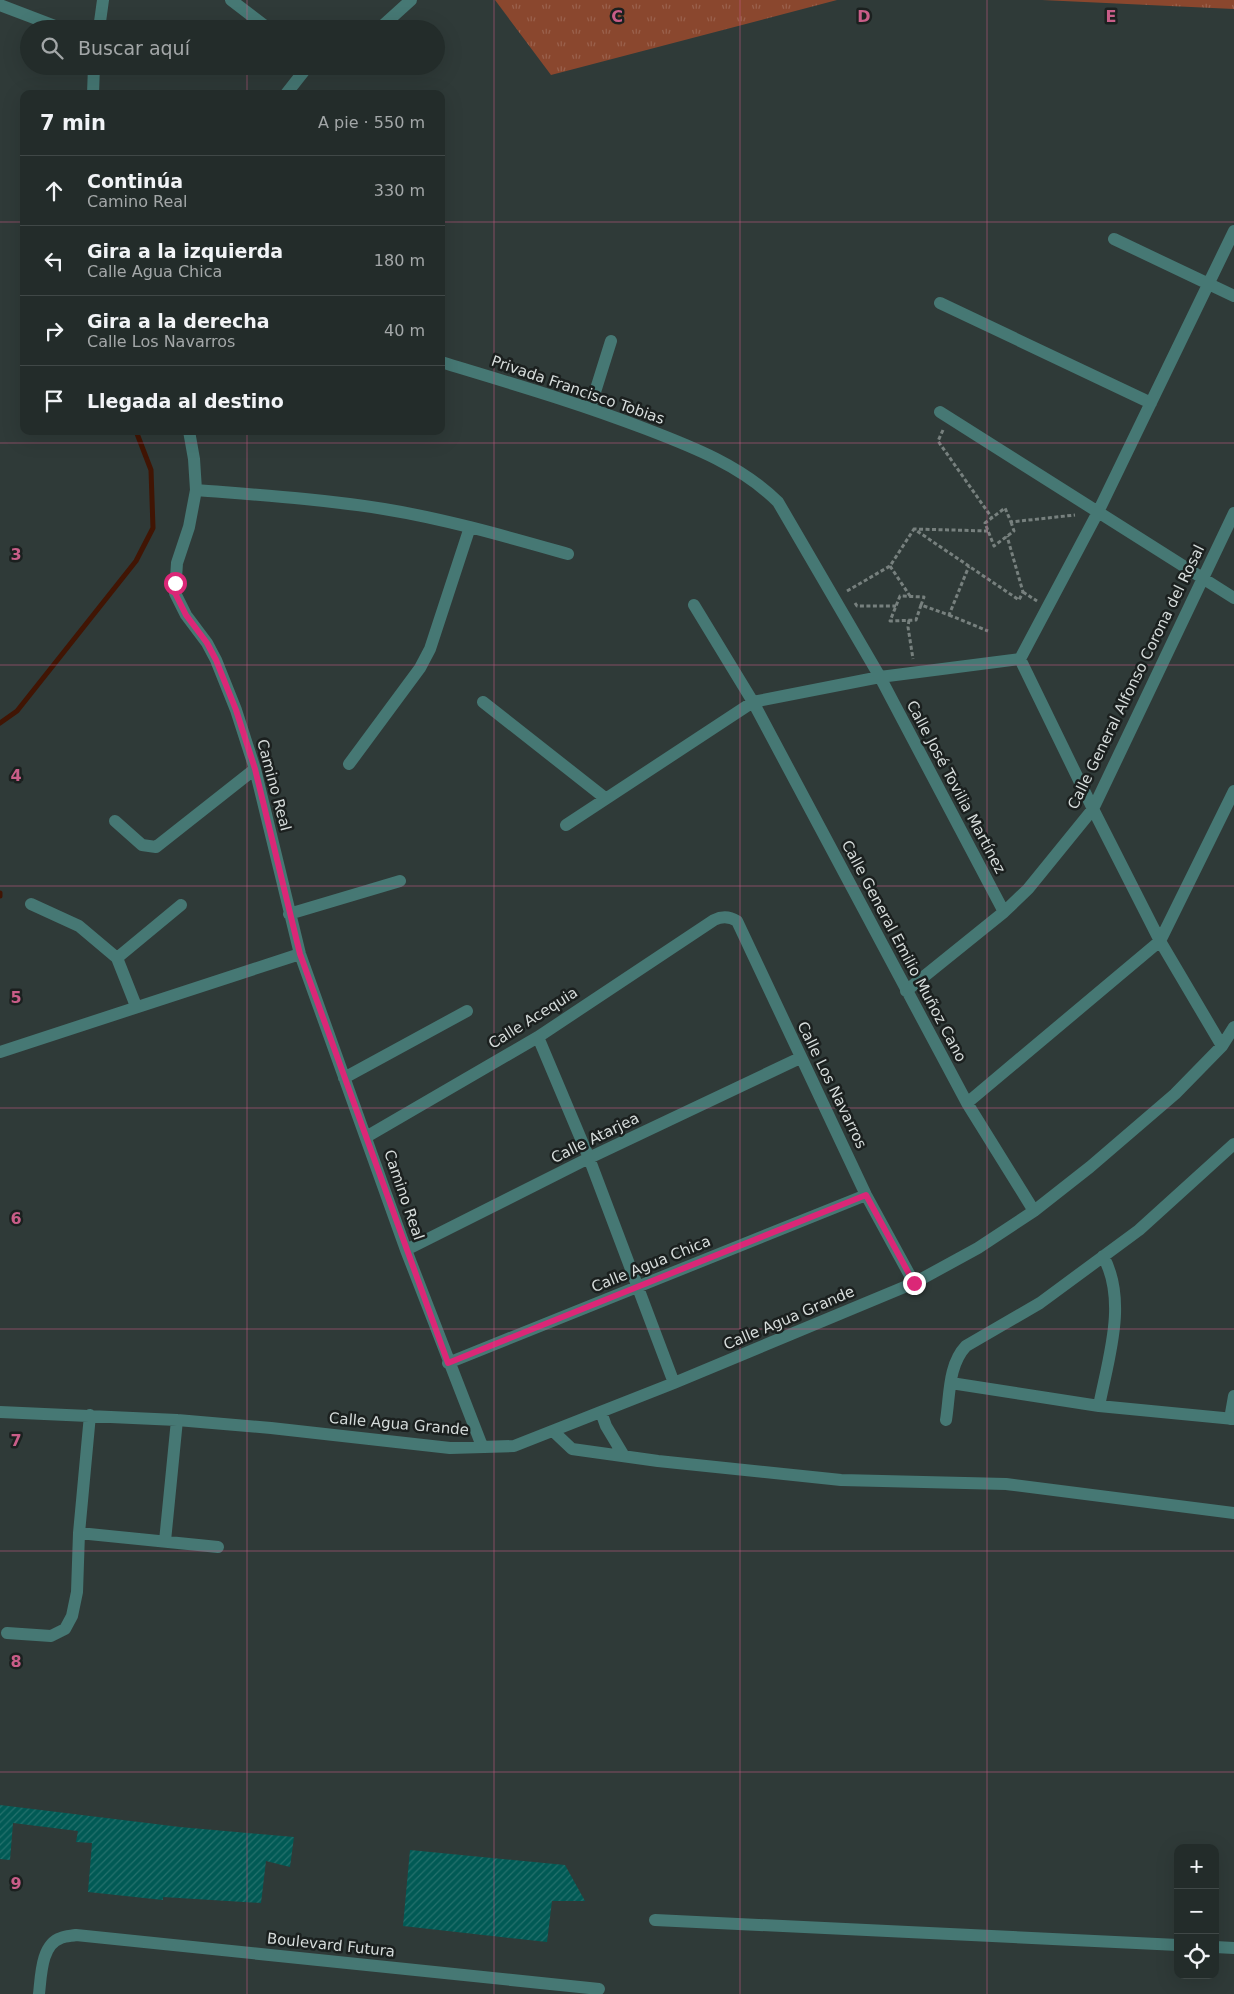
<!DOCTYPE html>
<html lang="es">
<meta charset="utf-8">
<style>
body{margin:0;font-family:"DejaVu Sans",sans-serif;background:#2f3836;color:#f1f3f6}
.controls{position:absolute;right:15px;bottom:15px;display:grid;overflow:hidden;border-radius:10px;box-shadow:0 5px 20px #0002}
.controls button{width:45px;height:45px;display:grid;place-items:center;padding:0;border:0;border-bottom:1px solid #404847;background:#232c2a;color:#f1f3f6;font:25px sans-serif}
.stop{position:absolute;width:15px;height:15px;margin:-11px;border:4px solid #db2777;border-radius:50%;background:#fff}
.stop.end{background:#db2777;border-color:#fff;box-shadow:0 1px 5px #0008}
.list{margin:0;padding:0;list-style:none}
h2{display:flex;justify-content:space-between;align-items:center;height:65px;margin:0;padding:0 20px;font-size:21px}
h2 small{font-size:16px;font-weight:400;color:#a3a7a8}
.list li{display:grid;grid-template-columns:32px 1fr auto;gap:15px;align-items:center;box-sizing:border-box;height:70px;padding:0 20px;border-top:1px solid #404847}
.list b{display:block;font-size:19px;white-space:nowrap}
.list p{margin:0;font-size:16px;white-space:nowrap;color:#a3a7a8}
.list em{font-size:16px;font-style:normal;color:#a3a7a8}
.icon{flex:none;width:28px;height:28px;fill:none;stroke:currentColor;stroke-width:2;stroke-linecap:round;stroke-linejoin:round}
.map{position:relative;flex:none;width:1234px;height:1994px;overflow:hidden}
.search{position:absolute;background:#232c2a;box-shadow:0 5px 20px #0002;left:20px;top:20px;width:425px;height:55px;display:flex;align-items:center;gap:12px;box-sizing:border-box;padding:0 18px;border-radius:28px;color:#a3a7a8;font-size:19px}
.panel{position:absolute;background:#232c2a;box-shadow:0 5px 20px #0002;left:20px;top:90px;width:425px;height:345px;border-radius:10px}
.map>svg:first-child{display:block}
</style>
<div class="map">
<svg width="1234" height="1994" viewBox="0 0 1234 1994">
<defs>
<pattern id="park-tufts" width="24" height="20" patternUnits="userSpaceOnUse" patternTransform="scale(1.25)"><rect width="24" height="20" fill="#8a472e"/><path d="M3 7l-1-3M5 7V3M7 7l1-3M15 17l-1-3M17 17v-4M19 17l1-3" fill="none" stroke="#9a614c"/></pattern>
<pattern id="building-hatch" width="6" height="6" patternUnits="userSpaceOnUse" patternTransform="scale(1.25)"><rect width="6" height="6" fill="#015a55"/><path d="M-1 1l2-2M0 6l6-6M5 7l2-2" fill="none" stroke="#25716d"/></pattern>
</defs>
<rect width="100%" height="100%" fill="#2f3a38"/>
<!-- park -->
<path fill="url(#park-tufts)" d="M495,0H837L551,75Z
M1042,0H1234V9Z"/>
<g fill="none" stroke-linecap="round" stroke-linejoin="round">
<!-- stream -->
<path stroke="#411504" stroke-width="5" d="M0,723L17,711L136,561L153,528L151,470L136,431
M0,893V896"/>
</g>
<!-- building -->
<path fill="url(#building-hatch)" d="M0,1805L180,1827L294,1837L290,1867L266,1861L261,1903L163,1897V1900L88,1892L92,1843L76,1842L78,1831L13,1823L10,1860L0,1859Z
M410,1850L565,1865L585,1901H552L547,1942L403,1926Z"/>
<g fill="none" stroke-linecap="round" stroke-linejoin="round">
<!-- path -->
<path stroke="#77807e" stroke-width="3" stroke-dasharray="4 2.5" stroke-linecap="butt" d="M943,430L938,441L992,518
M1011,522L1014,531L994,546L985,523L1005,508L1011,522L1075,515
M988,531L914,529L1019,600L1023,592L1007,536
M890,566L910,596
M847,591L890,566L914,529
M1023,592L1037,601
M855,603L857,606H896
M921,605L916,620L890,621L900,596L924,597L921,605L949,615L969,566
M949,615L988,631
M909,620L908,627L913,659"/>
<!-- minor -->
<path stroke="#467874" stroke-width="12" d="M231,0L269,29
M0,5L63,29
M99,29L103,0
M379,29L411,0
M93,94L94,66
M286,94L308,66
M1114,239L1234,296
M940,303L1151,403
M441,362C510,383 579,403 646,429C693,447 742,466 778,502L880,677L1004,912
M590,408L611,341
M940,412L1234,598
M189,431L194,459L196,490L189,527L177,563L175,593L186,615L207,643L216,660L236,710L255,769L300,954L406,1250L482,1446
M196,490C258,495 322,499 384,509C446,519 508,537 568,554
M694,605L753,702L967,1103L1034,1211
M1020,659L1098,512L1234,231
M1020,659L1093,809L1160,941L1222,1046
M483,702L605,798
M349,764L420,668L430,649L470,527
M115,821L142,845L156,847L255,769
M566,825L753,702L880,677L1020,659
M31,904L79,926L117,958L136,1006
M289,914L400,881
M117,958L181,905
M906,991L1004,912L1028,889L1093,809L1234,513
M538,1037L589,1158L674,1383
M0,1052L300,954
M344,1078L467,1011
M967,1103L1160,941L1234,791
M366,1137L538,1037L714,920C722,916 729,916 737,921L866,1195L914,1283
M406,1250L589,1158L800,1058
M448,1363L866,1195
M951,1383L1099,1406L1234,1419
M1099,1406C1108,1359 1128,1301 1103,1256
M0,1412L177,1420L271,1428L450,1448L514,1446L674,1383L914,1283L978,1248L1034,1211L1090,1167L1175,1094L1222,1046L1234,1027
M601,1412L606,1426L624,1456
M1230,1419L1234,1396
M946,1420C950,1395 948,1365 966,1346L1040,1303L1139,1230L1234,1144
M553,1431L572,1449L658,1461L841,1480L1006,1484L1234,1513
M79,1533L218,1547
M165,1541L177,1420
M7,1633L51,1636L65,1629L72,1616L77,1592L79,1533L90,1415
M655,1920L1178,1945
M1215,1947L1234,1948
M39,1994C41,1977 41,1944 61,1938C65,1936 71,1936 76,1935L599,1989"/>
</g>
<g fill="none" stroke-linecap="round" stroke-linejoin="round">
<!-- route -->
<path stroke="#db2777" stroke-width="6" d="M175,583V593L186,615L207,643L216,660L236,710L255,769L300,954L448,1363L866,1195L914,1283"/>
</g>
<!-- grid -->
<path fill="none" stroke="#c95d88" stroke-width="1" stroke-opacity="0.55" d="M247,0V29M494,0V1994M740,0V1994M987,0V1994M247,66V94M0,222H24M441,222H1234M247,431V1994M0,443H1234M0,665H1234M0,886H1234M0,1108H1234M0,1329H1234M0,1551H1234M0,1772H1234"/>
<g text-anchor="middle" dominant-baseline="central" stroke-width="5" stroke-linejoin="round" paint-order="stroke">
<!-- street labels -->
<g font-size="15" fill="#d6dcdb" stroke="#1b201f">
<text transform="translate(578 390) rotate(19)">Privada Francisco Tobias</text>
<text transform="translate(1136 677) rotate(-64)">Calle General Alfonso Corona del Rosal</text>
<text transform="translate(274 785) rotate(75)">Camino Real</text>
<text transform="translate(956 787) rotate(62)">Calle José Tovilia Martínez</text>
<text transform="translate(904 951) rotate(62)">Calle General Emilio Muñoz Cano</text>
<text transform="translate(533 1018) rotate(-32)">Calle Acequia</text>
<text transform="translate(832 1085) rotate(64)">Calle Los Navarros</text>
<text transform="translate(595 1138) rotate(-26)">Calle Atarjea</text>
<text transform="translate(404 1195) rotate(71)">Camino Real</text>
<text transform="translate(651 1264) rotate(-22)">Calle Agua Chica</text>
<text transform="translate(789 1318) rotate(-23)">Calle Agua Grande</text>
<text transform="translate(399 1424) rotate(5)">Calle Agua Grande</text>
<text transform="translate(331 1945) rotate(6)">Boulevard Futura</text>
</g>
</g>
<g font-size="16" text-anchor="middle" font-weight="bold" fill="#c95d88" stroke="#1b201f" stroke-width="5" stroke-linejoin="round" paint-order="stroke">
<text x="617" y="22">C</text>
<text x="864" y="22">D</text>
<text x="1111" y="22">E</text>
<text x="16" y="560">3</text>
<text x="16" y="781">4</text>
<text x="16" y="1003">5</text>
<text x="16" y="1224">6</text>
<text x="16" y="1446">7</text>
<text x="16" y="1667">8</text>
<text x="16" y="1889">9</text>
</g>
</svg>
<div class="controls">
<button>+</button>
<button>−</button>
<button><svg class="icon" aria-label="locate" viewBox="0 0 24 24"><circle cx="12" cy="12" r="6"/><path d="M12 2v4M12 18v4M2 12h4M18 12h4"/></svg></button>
</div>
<div class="stop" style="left:175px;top:583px"></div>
<div class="stop end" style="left:914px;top:1283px"></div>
<div class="search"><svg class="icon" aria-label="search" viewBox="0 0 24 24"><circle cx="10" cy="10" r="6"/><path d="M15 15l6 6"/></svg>Buscar aquí</div>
<section class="panel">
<h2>7 min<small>A pie · 550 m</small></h2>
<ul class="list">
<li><svg class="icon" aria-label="ahead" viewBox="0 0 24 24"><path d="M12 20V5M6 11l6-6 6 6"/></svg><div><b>Continúa</b><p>Camino Real</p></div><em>330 m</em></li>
<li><svg class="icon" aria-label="left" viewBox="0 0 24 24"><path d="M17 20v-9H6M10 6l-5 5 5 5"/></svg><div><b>Gira a la izquierda</b><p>Calle Agua Chica</p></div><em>180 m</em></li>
<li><svg class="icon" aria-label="right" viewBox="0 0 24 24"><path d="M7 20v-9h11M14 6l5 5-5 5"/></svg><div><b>Gira a la derecha</b><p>Calle Los Navarros</p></div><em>40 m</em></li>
<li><svg class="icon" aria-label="arrive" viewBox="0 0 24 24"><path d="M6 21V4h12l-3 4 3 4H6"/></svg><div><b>Llegada al destino</b></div></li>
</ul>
</section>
</div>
